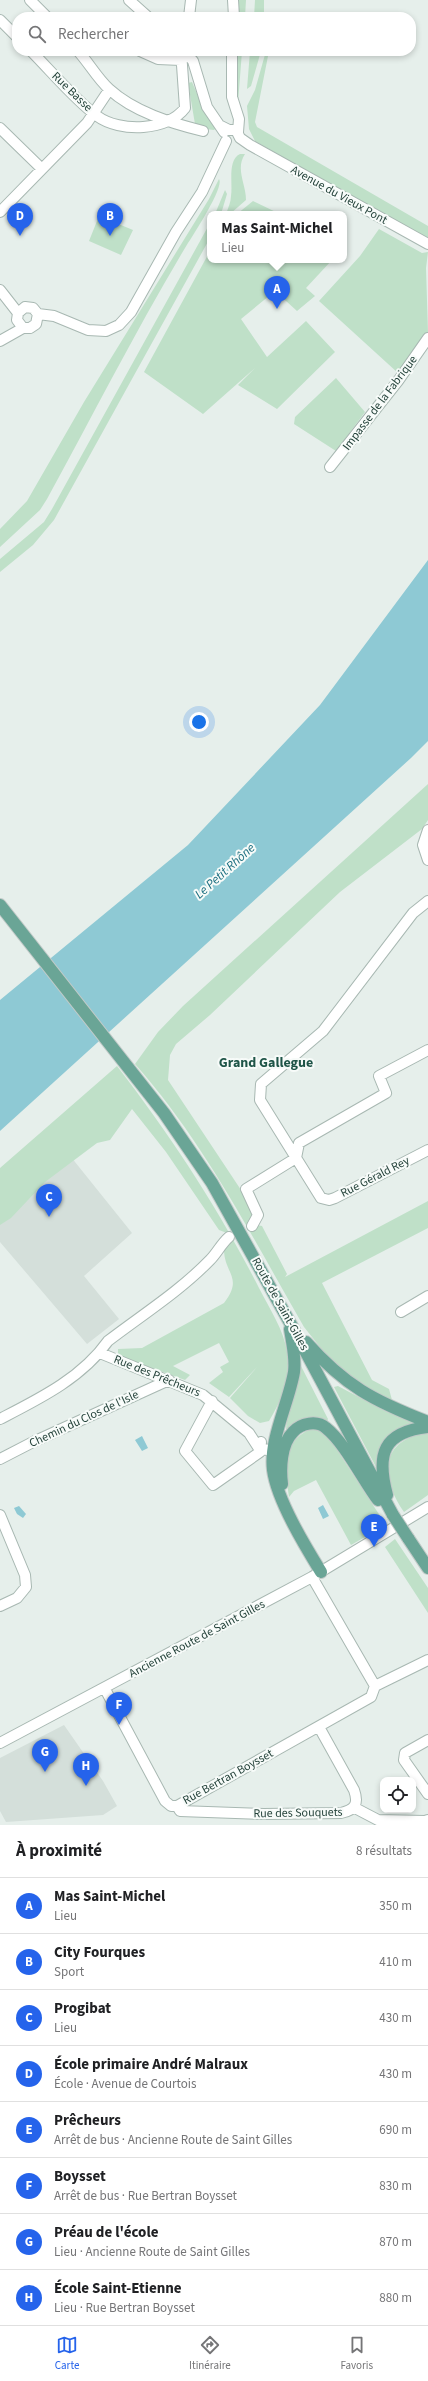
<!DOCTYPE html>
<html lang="fr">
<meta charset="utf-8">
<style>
body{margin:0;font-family:"Source Sans 3",sans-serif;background:#f6f6f6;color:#202124}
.controls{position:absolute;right:12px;bottom:12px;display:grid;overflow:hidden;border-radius:8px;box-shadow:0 2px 6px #0003}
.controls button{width:36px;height:36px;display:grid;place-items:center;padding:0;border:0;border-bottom:1px solid #e0e0e0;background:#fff;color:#202124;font:20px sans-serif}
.you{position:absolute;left:199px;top:722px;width:14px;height:14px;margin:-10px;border:3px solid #fff;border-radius:50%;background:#1a73e8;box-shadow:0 0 0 6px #1a73e833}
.badge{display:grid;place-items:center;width:26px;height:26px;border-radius:50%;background:#2563eb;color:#fff;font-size:13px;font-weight:700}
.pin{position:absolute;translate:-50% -33px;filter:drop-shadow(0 1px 2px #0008)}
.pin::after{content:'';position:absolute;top:21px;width:14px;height:12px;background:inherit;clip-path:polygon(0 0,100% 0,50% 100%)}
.popup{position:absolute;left:207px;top:211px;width:140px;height:52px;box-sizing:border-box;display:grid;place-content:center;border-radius:8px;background:#fff;filter:drop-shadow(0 1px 3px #0005);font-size:13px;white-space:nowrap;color:#757577}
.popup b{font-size:15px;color:#202124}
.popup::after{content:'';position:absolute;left:50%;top:100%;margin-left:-8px;border:8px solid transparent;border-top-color:#fff}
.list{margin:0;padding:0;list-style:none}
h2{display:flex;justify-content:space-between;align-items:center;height:52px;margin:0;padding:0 16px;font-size:17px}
h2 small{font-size:13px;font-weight:400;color:#757577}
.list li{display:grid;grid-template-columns:26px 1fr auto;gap:12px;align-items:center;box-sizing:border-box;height:56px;padding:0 16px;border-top:1px solid #e0e0e0}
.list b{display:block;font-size:15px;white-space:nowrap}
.list p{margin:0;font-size:13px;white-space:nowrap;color:#757577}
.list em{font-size:13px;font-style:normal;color:#757577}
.icon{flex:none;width:22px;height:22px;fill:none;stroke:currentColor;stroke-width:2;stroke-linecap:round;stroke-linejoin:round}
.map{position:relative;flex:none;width:428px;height:1825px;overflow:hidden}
.search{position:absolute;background:#fff;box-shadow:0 2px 6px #0003;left:12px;right:12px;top:12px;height:44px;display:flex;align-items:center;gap:10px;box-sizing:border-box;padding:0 14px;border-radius:16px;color:#757577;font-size:15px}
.sheet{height:500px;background:#fff}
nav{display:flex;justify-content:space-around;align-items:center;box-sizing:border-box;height:56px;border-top:1px solid #e0e0e0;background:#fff;font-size:11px;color:#757577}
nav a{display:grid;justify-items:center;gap:2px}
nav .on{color:#2563eb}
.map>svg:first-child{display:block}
</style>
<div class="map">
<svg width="428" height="1825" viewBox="0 0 428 1825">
<rect width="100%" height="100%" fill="#e6efeb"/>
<!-- built -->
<path fill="#d4dfda" d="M71,1157L132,1233L84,1276L119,1319L87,1344L0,1242V1210Z
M64,1725L103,1781L117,1806L103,1815L6,1822L0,1811V1758Z"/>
<!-- green -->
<path fill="#bfe0c8" d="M238,0H246L245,17H238Z
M255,0H264V17H254Z
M237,51H242L238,103L236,102Z
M250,51H261L251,86L247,89Z
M266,51H269L255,122L257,127L428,226V238L399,224L255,141L249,129L247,106L255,90Z
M192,82L206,115L217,127L214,130L205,129L195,124L188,83Z
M240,154H245C235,169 246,184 246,200L230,214H226C228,208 231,202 231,196C233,184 227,160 240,154Z
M219,179C225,187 191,238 185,248C136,330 93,415 47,499L40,510L0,547V529L27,501L84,402L209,199Z
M225,190L227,194L221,214H215Z
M253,201L280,214H237Z
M99,216L133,230L121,255L89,241Z
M210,223V238L54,520L33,545L0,572V559L44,522L52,509Z
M379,229L422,253L428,252L426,268L428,333L398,373L319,301L360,256Z
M210,251V260H332L306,288L315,296L297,311L275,291L241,319L267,357L306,321L335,352L277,409L238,385L255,368L203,414L144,372Z
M336,378L365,412L336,451L294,424L295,417Z
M428,784V820L422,829L340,892L210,1015L176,1044L170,1055L168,1080L243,1193L257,1225L262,1226L287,1274L285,1277L428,1201V1228L322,1283L372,1380L389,1389L392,1400L385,1399L345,1372L324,1352L304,1327C252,1237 205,1143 135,1064L158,1032L183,1006Z
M117,1066C173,1139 217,1206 259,1288C269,1308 284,1330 287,1352C291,1377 282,1400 269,1421L260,1423L248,1416L230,1398L257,1367L229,1397L209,1383L223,1372L220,1367L229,1362L219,1343L173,1366L190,1375L185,1380L118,1356V1349L142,1348L224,1303C244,1277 224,1274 224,1249C224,1244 226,1238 227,1233L219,1230L166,1152L132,1109L110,1140L97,1143L45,1182L11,1218L0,1225V1168Z
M301,1366L328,1419L327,1421L316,1419L286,1430L287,1416Z
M338,1386L387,1412L422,1422C395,1428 382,1440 376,1467L334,1387Z
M314,1428L328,1436L386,1525L351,1545L316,1480L294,1491L289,1497C285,1470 282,1438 314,1428Z
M425,1433H428V1495L404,1512C381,1479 378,1442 425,1433Z
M395,1539L428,1588V1613L385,1547Z"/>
<!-- water -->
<path fill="#8ec9d4" d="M428,560V741L411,758L0,1131V1000L188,845L320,705Z
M142,1436L148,1448L142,1451L135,1440Z
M323,1505L329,1516L323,1519L318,1508Z
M19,1506L26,1514L23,1518L17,1514L14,1508Z"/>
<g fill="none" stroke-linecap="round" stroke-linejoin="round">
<defs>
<path id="minor" d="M30,0L47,17
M129,0L148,17
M233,0L234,17
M189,17L191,0
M0,20L17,37
M31,51C51,71 75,100 97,116C120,133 168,131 185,108L181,51
M78,51C89,63 97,78 109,89C134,112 171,123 203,131
M140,51L158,59L181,60
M184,51L193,61L207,107L224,132
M232,51V97L239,119L238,132
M221,126L229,130H236L240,138L250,145L428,244
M0,128L42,169
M0,212L87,123L109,90
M0,290L18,313
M38,314L54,316L88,330L106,331L119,325L131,312L176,232L202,192L226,141
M0,341L23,328H30L36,324L38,314L33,308L25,307L18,313L17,320L23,328
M330,467L398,381L428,338
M428,830L423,845L428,860
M428,901L413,913L323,1031L261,1084L260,1100L321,1198L329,1200L335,1198L428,1150
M252,1226L258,1215L246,1189L296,1158L299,1143L386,1093L379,1076L428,1050
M401,1312L428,1296
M100,1353L203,1395L249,1433L258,1447L267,1450L279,1448
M212,1401L185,1451L213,1485L260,1452L261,1442
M0,1419C39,1399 82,1378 108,1341C142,1315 180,1291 210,1260C217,1253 221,1244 229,1237
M0,1459L33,1442L169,1380
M0,1515L25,1575L26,1587L17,1598L0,1606
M375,1686L428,1660
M105,1689L165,1801L171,1806H177L371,1697L375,1686L312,1577
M428,1740L405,1753L404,1760L428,1794
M0,1743L312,1577L428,1507
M177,1806L180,1811L264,1814L341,1813C355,1810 359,1804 354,1790L319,1727
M355,1808L378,1820L425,1821L428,1820"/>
<path id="major" d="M0,905L164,1113L212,1183L294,1330L393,1515
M290,1329C292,1343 296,1358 294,1372C289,1402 269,1440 273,1470C277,1500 305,1546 321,1572
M306,1342C345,1386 374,1401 428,1422
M282,1484C280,1468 281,1444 293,1432C301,1423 317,1420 326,1428C345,1443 363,1480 378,1500
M387,1495C376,1454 383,1432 428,1427
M408,1538L428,1568"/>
</defs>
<!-- minor casing -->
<use href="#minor" stroke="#a8b8b2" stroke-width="12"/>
<!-- major casing -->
<use href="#major" stroke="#c2cac8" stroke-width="14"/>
<!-- minor -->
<use href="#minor" stroke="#fff" stroke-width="10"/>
<!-- major -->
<use href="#major" stroke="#6aa596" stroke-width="12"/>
<defs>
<path id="major-bridge" d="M393,1515L408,1538"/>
</defs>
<!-- major-bridge casing -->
<use href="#major-bridge" stroke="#c2cac8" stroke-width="14" stroke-linecap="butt"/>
<!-- major-bridge -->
<use href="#major-bridge" stroke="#6aa596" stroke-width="12"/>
</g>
<g text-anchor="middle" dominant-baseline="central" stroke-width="4" stroke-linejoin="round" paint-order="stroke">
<!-- street labels -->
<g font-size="12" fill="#24423a" stroke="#f7fbf9">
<text transform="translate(72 92) rotate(44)">Rue Basse</text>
<text transform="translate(339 195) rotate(29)">Avenue du Vieux Pont</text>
<text transform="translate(380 403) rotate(-53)">Impasse de la Fabrique</text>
<text transform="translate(375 1177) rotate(-27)">Rue Gérald Rey</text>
<text transform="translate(280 1304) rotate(61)">Route de Saint-Gilles</text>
<text transform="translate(157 1376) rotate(22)">Rue des Prêcheurs</text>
<text transform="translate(84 1419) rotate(-25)">Chemin du Clos de l'Isle</text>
<text transform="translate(197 1639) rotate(-28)">Ancienne Route de Saint Gilles</text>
<text transform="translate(228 1777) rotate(-29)">Rue Bertran Boysset</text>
<text transform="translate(298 1813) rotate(-1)">Rue des Souquets</text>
</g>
<!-- water labels -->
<g font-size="13" font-style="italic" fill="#1c6f80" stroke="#f7fbf9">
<text transform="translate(225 871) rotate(-42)">Le Petit Rhône</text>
</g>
<!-- quarter labels -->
<g font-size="14" font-weight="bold" fill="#1f5548" stroke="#f7fbf9">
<text x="266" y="1063">Grand Gallegue</text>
</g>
</g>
</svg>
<div class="controls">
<button><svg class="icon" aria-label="locate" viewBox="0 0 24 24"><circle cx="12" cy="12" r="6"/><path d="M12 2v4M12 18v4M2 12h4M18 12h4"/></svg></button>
</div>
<div class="you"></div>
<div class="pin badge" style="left:277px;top:309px">A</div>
<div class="popup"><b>Mas Saint-Michel</b>Lieu</div>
<div class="pin badge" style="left:110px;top:236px">B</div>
<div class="pin badge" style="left:49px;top:1217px">C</div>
<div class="pin badge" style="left:20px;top:236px">D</div>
<div class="pin badge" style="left:374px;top:1547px">E</div>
<div class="pin badge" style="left:119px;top:1725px">F</div>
<div class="pin badge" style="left:45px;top:1772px">G</div>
<div class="pin badge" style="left:86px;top:1786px">H</div>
<div class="search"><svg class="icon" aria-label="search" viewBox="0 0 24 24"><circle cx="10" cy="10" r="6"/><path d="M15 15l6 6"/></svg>Rechercher</div>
</div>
<section class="sheet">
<h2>À proximité<small>8 résultats</small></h2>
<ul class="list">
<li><span class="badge">A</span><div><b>Mas Saint-Michel</b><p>Lieu</p></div><em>350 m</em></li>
<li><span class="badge">B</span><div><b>City Fourques</b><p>Sport</p></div><em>410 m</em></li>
<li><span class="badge">C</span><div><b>Progibat</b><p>Lieu</p></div><em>430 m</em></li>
<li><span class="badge">D</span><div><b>École primaire André Malraux</b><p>École · Avenue de Courtois</p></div><em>430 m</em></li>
<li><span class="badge">E</span><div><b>Prêcheurs</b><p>Arrêt de bus · Ancienne Route de Saint Gilles</p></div><em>690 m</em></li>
<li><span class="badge">F</span><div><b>Boysset</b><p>Arrêt de bus · Rue Bertran Boysset</p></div><em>830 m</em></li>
<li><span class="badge">G</span><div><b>Préau de l'école</b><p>Lieu · Ancienne Route de Saint Gilles</p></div><em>870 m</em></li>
<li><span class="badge">H</span><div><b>École Saint-Etienne</b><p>Lieu · Rue Bertran Boysset</p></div><em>880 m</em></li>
</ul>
</section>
<nav>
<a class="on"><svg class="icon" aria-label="map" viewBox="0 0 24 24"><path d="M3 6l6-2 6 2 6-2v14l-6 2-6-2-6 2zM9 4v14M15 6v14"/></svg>Carte</a>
<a><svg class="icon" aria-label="directions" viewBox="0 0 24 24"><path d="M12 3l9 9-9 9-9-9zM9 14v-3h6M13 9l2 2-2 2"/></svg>Itinéraire</a>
<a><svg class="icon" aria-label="saved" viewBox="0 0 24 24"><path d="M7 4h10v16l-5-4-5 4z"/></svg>Favoris</a>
</nav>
